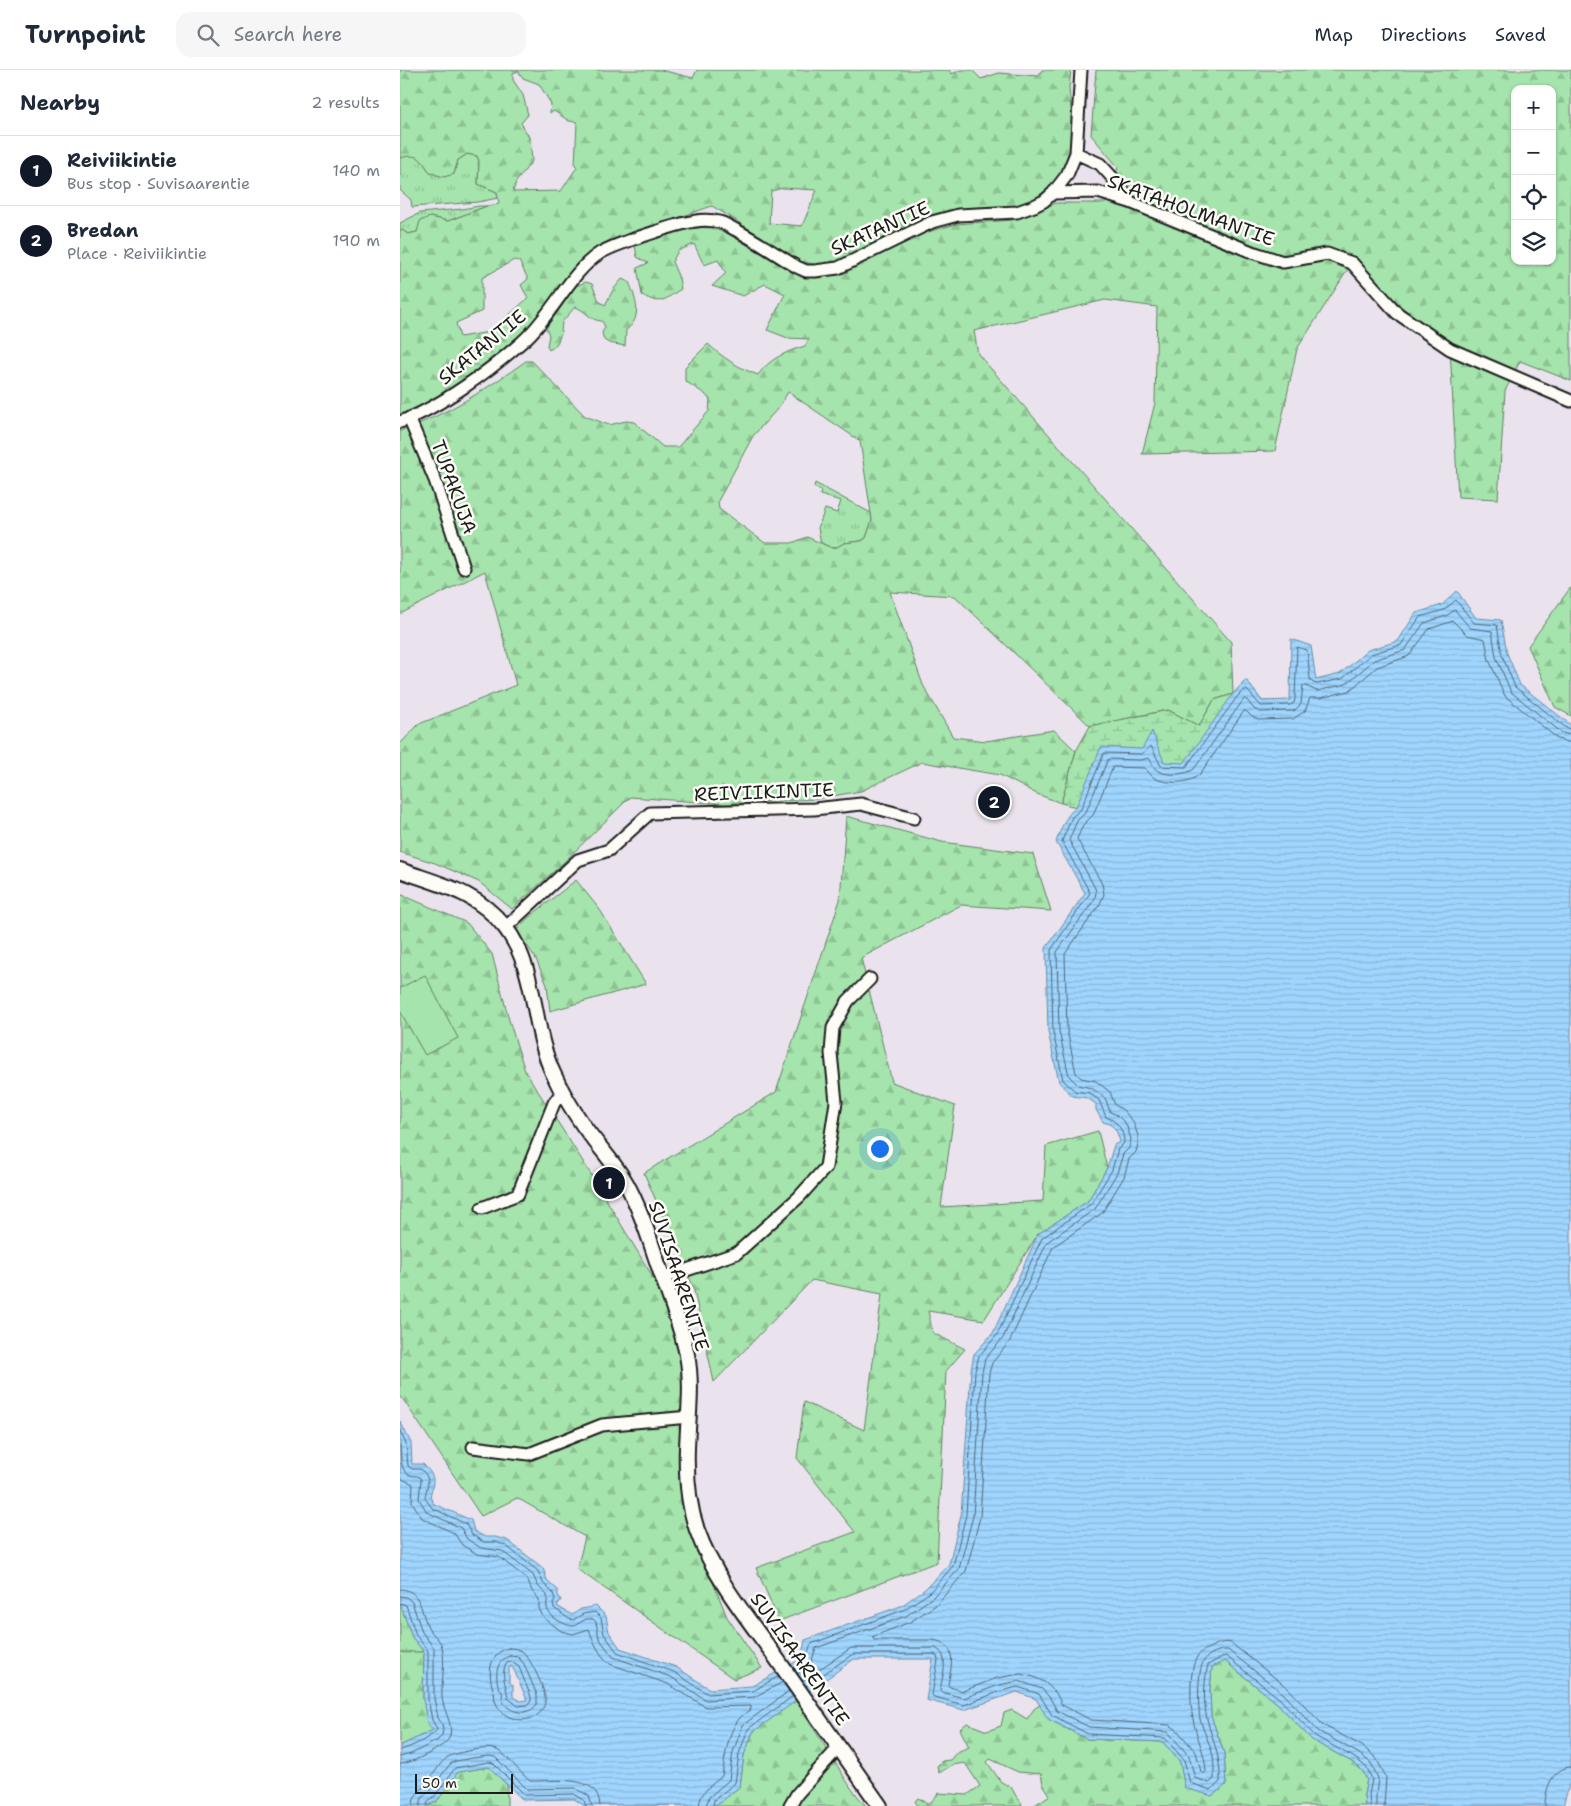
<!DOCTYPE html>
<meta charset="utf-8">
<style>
body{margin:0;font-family:"Shantell Sans",sans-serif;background:#f6f6f7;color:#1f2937}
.controls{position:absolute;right:15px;top:15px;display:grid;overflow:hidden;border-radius:10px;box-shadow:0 1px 4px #0004}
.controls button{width:45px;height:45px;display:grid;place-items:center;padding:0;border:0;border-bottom:1px solid #e0e1e3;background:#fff;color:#1f2937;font:25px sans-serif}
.scale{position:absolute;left:15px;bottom:12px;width:98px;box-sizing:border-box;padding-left:5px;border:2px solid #1c1c1c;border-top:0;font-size:14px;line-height:18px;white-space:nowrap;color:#1c1c1c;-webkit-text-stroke:4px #fdfcf7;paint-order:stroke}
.you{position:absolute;left:479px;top:1078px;width:18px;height:18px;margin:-12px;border:4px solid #fff;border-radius:50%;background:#1a73e8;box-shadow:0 0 0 8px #1a73e833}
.badge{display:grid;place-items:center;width:32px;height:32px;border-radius:50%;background:#111827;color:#fff;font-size:16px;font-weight:700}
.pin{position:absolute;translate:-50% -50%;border:2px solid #fff;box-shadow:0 1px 5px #0006}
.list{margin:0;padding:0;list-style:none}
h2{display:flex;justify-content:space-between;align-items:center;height:65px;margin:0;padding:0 20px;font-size:21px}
h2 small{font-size:16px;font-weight:400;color:#747a83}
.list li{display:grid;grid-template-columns:32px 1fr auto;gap:15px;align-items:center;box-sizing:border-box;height:70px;padding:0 20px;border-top:1px solid #e0e1e3}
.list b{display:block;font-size:19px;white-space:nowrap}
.list p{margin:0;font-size:16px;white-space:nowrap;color:#747a83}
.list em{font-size:16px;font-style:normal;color:#747a83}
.icon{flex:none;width:28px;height:28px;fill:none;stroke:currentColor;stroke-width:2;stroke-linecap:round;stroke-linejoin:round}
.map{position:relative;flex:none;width:1171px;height:1736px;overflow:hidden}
header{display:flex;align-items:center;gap:30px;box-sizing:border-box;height:70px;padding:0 25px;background:#fff;border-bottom:1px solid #e0e1e3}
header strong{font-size:24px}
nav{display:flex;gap:28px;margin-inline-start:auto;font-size:18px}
.search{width:350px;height:45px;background:#f6f6f7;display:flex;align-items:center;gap:12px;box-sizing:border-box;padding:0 18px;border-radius:15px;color:#747a83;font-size:19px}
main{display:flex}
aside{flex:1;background:#fff}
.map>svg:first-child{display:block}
</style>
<header>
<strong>Turnpoint</strong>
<div class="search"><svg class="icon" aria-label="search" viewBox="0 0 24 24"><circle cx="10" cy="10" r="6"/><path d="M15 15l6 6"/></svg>Search here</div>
<nav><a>Map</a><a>Directions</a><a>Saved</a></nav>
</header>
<main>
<aside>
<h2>Nearby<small>2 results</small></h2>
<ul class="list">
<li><span class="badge">1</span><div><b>Reiviikintie</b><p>Bus stop · Suvisaarentie</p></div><em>140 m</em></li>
<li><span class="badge">2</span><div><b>Bredan</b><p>Place · Reiviikintie</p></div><em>190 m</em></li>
</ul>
</aside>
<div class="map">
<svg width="1171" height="1736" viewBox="0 0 1171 1736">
<defs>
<pattern id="grass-tufts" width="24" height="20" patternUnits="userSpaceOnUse" patternTransform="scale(1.25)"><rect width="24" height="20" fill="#a5e4ac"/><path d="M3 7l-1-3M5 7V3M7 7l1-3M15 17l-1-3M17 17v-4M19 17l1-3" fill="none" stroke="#8dc393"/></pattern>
<pattern id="forest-firs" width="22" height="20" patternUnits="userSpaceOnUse" patternTransform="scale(1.25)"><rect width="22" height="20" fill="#a5e4ac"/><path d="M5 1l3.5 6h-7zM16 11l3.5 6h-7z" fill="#8dc393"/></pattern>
<pattern id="wetland-marsh" width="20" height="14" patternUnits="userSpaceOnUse" patternTransform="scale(1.25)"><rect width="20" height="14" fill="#a5e4ac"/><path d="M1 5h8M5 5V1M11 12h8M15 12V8" fill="none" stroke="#8dc393"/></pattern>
<pattern id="water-rules" width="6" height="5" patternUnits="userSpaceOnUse" patternTransform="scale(1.25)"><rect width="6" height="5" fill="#9fd5fe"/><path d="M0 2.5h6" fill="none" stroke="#88b6d9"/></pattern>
</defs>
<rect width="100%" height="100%" fill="#eae3ed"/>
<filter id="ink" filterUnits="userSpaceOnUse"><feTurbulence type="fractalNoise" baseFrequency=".02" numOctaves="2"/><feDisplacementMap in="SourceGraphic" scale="10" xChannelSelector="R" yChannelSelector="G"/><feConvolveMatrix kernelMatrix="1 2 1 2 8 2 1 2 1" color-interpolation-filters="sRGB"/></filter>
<g filter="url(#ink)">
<!-- grass -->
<path fill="url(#grass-tufts)" stroke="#608064" d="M11,84L22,89L30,103L54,104L58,90L67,84L77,86L79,91L78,114L97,122L98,128L78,132L12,137L11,130L0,120V88Z
M79,136H87L48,151L30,147L21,151L17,162L8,164L2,160L0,161V153L20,143L62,139Z
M415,413L471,443L472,451L466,468L461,471L444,473L437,477L432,478L421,473L418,458L425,439L437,443L441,431L420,425L421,421L414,417Z
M0,1533L12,1567L24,1582L0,1583Z"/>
<!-- forest -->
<path fill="url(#forest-firs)" stroke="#608064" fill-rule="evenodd" d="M0,0H261L293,8L297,0H549L552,4L560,0H572L581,9L599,3L638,6L642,0H671L669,18L672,50V80L657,111L632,131L621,136L607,139H557L529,149L434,194L417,195L400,191L353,163L334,149L312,136L215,170L125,264L64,313L37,330L0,347V161L2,160L8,164L17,162L20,151L30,147L48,151L87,136L99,134L97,122L78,114L79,91L77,86L67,84L58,90L54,104L44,107L30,103C21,88 18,83 0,88ZM118,1L123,8L139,14L151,34L150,43L154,41L169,51L177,52L175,95L177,97L161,121L113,122L116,112L132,91L130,69L121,53L128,45L123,25L113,10V3ZM383,118L417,120L402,156L369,153L371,121ZM114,190L119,191L128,209L121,215L128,228L107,247L89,262L60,267L56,253L82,241V208Z
M696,0H1171V311L1120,291L1105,321L1098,429L1058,427L1050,279L952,193L897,279L875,381L742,384L755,333L757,237L705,230L574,261L578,284L831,572L833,624L814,630L799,656L768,640L690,656L555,526L490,522L523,615L553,667L586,671L654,660L676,681L661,733L637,724L600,705L522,692L461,721L416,729L326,734L230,727L162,794L112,839L79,812L35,793L0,782V674L19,654L116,615L85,501L0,544V361C50,343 83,321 126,291H132L185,346L209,355L226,351L234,352L263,377H278L309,341L310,330L305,324L285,311V297L308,274C323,288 339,298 358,305C369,289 387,281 405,276L409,269L388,268L367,260L385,224L365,214L343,226L312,216L326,203L318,190L304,195L294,174L278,181L272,192L279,208L281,219C263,230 262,236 242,225L237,198L248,193L237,187L235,175L286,159L308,157L327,163L401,207L435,204L524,163L556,154L613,150L656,133H706L718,97L691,65ZM1115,19H1152V191H1115ZM388,322L460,371L472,450L466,468L461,471L444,473L437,477L432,478L407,467L392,473H365L319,439L318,431L353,366L379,337Z
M222,209L229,212C236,229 243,248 226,260L225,276L209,273L204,270L202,263L205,257L202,251C190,251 186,240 175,237L162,252C161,263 160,275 149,280L147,276L149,265L146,258L176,216L186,212L192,214L199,231L205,235L213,220Z
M1171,517V646L1155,637L1128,576Z
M446,746L542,772L633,784L651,841L561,835L461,888L492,1012L555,1036L541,1137L643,1131L646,1076L698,1061L707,1098L688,1131L638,1164L584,1250L528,1241L533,1263L565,1279L546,1301L537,1492L379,1551L356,1498L455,1462L397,1388L404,1332L464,1360L482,1224L412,1210L314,1312L293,1216L244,1103L376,1022L440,830Z
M176,810L200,840L246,914L150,941L147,915L135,887L116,860L128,848Z
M0,824L67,853L92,884L109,950L125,1001L189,1101L260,1219L287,1302V1344L282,1435L327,1547L362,1598L334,1609L177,1499L185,1467L117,1428L81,1446L0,1325Z
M2,1582H24L23,1629L33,1660L0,1676V1583Z
M825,1591L877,1633L912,1670L952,1692L962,1700L967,1709L964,1725L965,1736H633L650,1725L643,1714L641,1704L618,1702L590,1689L587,1692L601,1712L611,1717L616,1726L621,1732L622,1736H518L515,1731L518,1728L529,1734L539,1723L567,1725L580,1716L565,1693L552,1695L539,1703L537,1696L542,1691L550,1690L557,1682L569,1677L560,1659L567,1653L587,1661L601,1656L604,1643L612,1640L627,1649L634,1639L641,1634L648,1649L687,1669L763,1672L780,1692L785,1718L826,1715L824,1683L811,1646L810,1619L812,1597Z
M396,1630L451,1718L466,1736H387L385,1733L382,1736H312L320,1733L340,1716L344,1685L353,1662Z
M89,1697L107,1715V1736H28L38,1730L58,1702Z"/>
<!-- wetland -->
<path fill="url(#wetland-marsh)" stroke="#608064" d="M846,610L862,631H869V650L703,744L661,733L676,681L690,656L768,640L799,656L814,630L833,624Z"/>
<!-- garden -->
<path fill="#a5e4ac" stroke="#608064" d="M25,905L58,968L25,985L0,941V918Z"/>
<!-- water -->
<path fill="url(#water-rules)" stroke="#6b8ba4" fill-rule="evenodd" d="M1057,521L1076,548L1101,550L1107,583L1120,615L1171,655V1708L1163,1736H965L964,1725L967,1709L962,1700L952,1692L912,1670L877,1633L825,1591L812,1597L810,1619L811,1646L824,1683L826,1715L812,1726L785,1718L780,1692L763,1672L687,1669L648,1649L636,1629L617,1622L564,1640L526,1630L533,1589H454L353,1662L344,1685L340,1716L320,1733L312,1736L216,1735L185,1736L174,1729L123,1730L89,1697L58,1702L38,1730L28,1736H0V1676L33,1660L27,1653L23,1629L24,1582L12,1567L0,1533V1351L11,1373L12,1394H23C36,1407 34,1409 30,1427L34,1434L71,1450L74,1461L85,1467H95L107,1470L143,1498L147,1510L158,1520V1525L161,1530L157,1536L172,1545L181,1539L196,1536L206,1546L209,1562L220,1578L276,1597L310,1619L352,1616L401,1589L405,1570L501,1536L525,1519L549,1494L561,1445L571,1300L574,1284L593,1263L638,1164L688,1131L707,1098L714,1075L720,1072C717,1061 715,1055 703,1052L696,1040V1034L687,1028L672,1026L659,1012L648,962L646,878L685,823L656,772C661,759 665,746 676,737L701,677L742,679L752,661L764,692L784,693L833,624L846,610L862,631L890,630L891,569L911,576L916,610L940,604L968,580L998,571L1016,543L1042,535ZM111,1596L114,1600L127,1630L120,1631L113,1627V1615L109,1612V1599Z"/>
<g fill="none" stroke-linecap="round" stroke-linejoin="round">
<!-- shore -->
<path stroke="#506676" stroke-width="1" d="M0,1361L6,1374L8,1396L12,1399H21C32,1410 27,1414 25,1428L32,1438L66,1454L72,1465L84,1472H95L105,1475L138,1501L143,1513L153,1523L155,1530L153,1534L154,1538L169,1549L173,1550L183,1544L195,1542L201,1548L204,1564L217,1582L274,1602L308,1624L353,1621L379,1606
M0,1376C1,1386 0,1402 10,1405C16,1407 17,1404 21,1409L19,1429L27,1442L61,1458L67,1469L81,1478L102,1481L133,1505L138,1516L147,1525C148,1530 146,1534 147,1538C149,1547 165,1556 174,1556L186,1549H193L196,1552L199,1568L213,1587L271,1607L306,1630L354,1627L383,1612
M0,1408L13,1414L12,1432L22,1448L54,1463L62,1475L77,1484L99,1487L127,1509L132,1521L139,1529V1538L143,1547L161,1561L173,1564L189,1559C193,1571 199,1585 210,1594L268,1614L306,1637L351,1636V1639C347,1642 342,1645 339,1649C327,1663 325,1689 322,1706C312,1715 300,1721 299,1736
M0,1519C23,1520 20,1543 29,1559C33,1565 40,1569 42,1577C46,1593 41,1611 42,1627C43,1641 55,1656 49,1668C45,1677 11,1694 0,1694
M0,1526L6,1527L12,1532L22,1562L34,1578V1628L38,1648L42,1654L43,1660L42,1665L38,1670L11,1684L0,1687
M0,1533L6,1535L16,1565L28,1581V1629L32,1650L37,1659C34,1666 8,1679 0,1680
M109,1578C114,1578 119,1579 123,1582C130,1588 144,1617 145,1627C146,1632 144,1637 141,1641C138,1646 133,1648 128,1649C116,1652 101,1646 96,1633C94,1630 95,1626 94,1622C88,1606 87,1583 109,1578Z
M110,1586L118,1587L124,1594L137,1625V1634C129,1646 112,1644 104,1633C101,1629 103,1626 102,1622C101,1621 98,1615 98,1615C95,1603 97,1589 110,1586Z
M112,1592L119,1597L131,1627V1631L128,1635L118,1636L108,1628C107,1616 99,1604 107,1593Z
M394,1599L405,1591L411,1574L503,1540L529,1523L553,1496L566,1445L575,1301L579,1286L597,1265L642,1168L691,1134L712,1100L718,1079L724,1073C724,1061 718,1051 706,1047L699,1030L689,1023L675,1021L663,1010L653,962L651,880L690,823L662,771L672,747L681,739L704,683L742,684L751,676L761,696L786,697L837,627L844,620H847L861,636L890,635L894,633L895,629L897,577L907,580L910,609L913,613L917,614L942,609L971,584L1001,575L1020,547L1044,540L1056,530L1074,553L1097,555L1102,585L1115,617L1166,658L1171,659
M397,1604L410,1596L416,1578L506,1546L533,1527L559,1499L573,1446L582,1302L585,1289L603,1268L647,1172L695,1139L717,1103L723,1084L729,1078L731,1069L726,1054L717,1045L710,1042L706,1030L702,1025L691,1018L678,1015L669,1006L659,961L657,882L694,830L696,823L695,818L669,770L677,751L686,742L708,689L741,690L749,688C752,692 753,698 758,701C766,706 787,705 794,699L844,629H846L854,639L860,642L894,641L901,634L903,615L917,621L946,614L974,590L1005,580L1024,553L1046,546L1055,540L1070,558L1092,561L1096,587L1111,622L1162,663L1171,665
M402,1611L451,1578H535C551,1585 542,1607 540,1620L541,1622L564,1628L599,1615L619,1611L642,1619L650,1628L657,1641L689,1657L768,1662L789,1686L795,1708L809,1713L814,1709C814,1702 814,1693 813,1686C810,1673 803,1661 800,1649C798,1637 797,1600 804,1591C808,1584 820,1579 828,1580L884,1624L918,1661L958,1683L971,1693L978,1708L976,1725V1736
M406,1616L453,1584H534L537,1586L538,1590L532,1625L534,1627L564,1635L601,1621L618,1617L639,1624L652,1645L688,1664L765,1668L784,1690L790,1713L811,1720L820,1712C821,1686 813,1673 807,1649C803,1633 804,1610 808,1595L822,1587L826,1586L880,1629L915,1666L955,1688L966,1697L972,1709L969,1725L970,1736
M13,1736C13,1724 20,1722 26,1714C46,1689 39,1686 74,1680C81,1679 89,1677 97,1680C106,1684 121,1704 130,1711C153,1712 199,1702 200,1736
M20,1736L22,1728L30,1721L50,1694L56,1691L73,1688L89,1686L95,1687L127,1719L175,1718L189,1726L192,1736
M27,1736L28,1731L35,1726L55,1698L89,1692L93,1693L125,1725L174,1724L184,1730L186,1736
M306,1736L309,1727L329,1710L333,1682L343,1655L389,1621
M313,1736L314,1730L335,1713L339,1684L348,1659L393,1626
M984,1736L986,1707L976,1688L962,1676L923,1655L889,1619L831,1573C823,1571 817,1574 809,1578C805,1580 800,1582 797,1587C789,1599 790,1634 793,1649C796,1667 805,1682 806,1701L804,1704L801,1702L796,1682L777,1660L770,1655L691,1650L662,1635L656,1623L646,1613L634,1607L620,1604L597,1608L563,1621L550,1617L548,1615C551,1597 559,1574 533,1570H474L472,1567L510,1552L536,1535L566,1501L580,1447L589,1303L592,1293L610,1271L653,1177L702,1143L724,1107L729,1089L736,1082L738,1074V1066L733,1051L723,1040L715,1035L710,1022L696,1011L681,1008L676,1003L667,960L665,884L700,834L704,824L702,814L677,769L683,755L693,745L713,697L745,698C748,702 751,706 756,709C769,714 790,714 800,704L844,641H846L852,647L859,650L893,649L905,641L910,628H920L949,621L977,597L1009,586L1029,559L1053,551L1067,565L1085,569L1089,590L1105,626L1158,669L1171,673
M1145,1736C1145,1719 1152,1698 1171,1697"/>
<defs>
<path id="minor" d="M676,83L700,94L721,117L730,132
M653,123L698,122L730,132L852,182L883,192L927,184L952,193L997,243L1050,279L1171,331
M9,348L35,410L64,498
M0,352C39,338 92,299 123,271C151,247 170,202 200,183C215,174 246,165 264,159C281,154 301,147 319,152C325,153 331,158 336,160C357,171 377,185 397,197L406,201H415L438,198L532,152L558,145L617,142L634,136L644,131L653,123L667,105L676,83L681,0
M105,858L178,790L209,780L250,743L414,739L461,734L514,748
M82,1138L118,1124L154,1033L162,1022
M263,1208L337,1183L399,1127L426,1097L436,1032L431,983L433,958L448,931L470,909
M73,1377L129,1384L202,1355L289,1347
M390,1736L397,1724L439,1677"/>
<path id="tertiary" d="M0,800C41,815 76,821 105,857C138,900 131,956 153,1003C161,1021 172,1039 183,1055C197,1075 214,1092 226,1113C241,1140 250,1171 260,1200C270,1228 281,1256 287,1285C293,1316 288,1347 287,1378C286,1406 288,1434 297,1460C313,1505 344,1544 372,1582C408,1633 444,1684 480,1736"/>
</defs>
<!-- minor casing -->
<use href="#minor" stroke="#1c1c1c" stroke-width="15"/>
<!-- tertiary casing -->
<use href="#tertiary" stroke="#1c1c1c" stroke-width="18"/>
<!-- minor -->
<use href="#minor" stroke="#fdfcf7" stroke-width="11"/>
<!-- tertiary -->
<use href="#tertiary" stroke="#fdfcf7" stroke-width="14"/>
</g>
</g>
<g text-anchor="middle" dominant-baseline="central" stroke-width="5" stroke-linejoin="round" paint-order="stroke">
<!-- street labels -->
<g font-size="19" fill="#1c1c1c" stroke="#fdfcf7">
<text transform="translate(791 140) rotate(20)">SKATAHOLMANTIE</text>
<text transform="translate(480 158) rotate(-24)">SKATANTIE</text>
<text transform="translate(82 277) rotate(-39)">SKATANTIE</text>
<text transform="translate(54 417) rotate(70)">TUPAKUJA</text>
<text transform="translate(364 722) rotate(-2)">REIVIIKINTIE</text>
<text transform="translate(279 1206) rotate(72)">SUVISAARENTIE</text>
<text transform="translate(400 1589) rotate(55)">SUVISAARENTIE</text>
</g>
</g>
</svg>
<div class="controls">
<button>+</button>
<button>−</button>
<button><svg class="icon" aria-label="locate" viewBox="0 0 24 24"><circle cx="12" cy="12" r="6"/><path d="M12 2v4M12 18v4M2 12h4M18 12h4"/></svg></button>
<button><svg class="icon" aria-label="layers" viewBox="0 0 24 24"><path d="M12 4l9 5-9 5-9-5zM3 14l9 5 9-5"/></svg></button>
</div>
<div class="scale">50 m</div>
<div class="you"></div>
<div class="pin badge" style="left:209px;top:1113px">1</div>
<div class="pin badge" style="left:594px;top:732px">2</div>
</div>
</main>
